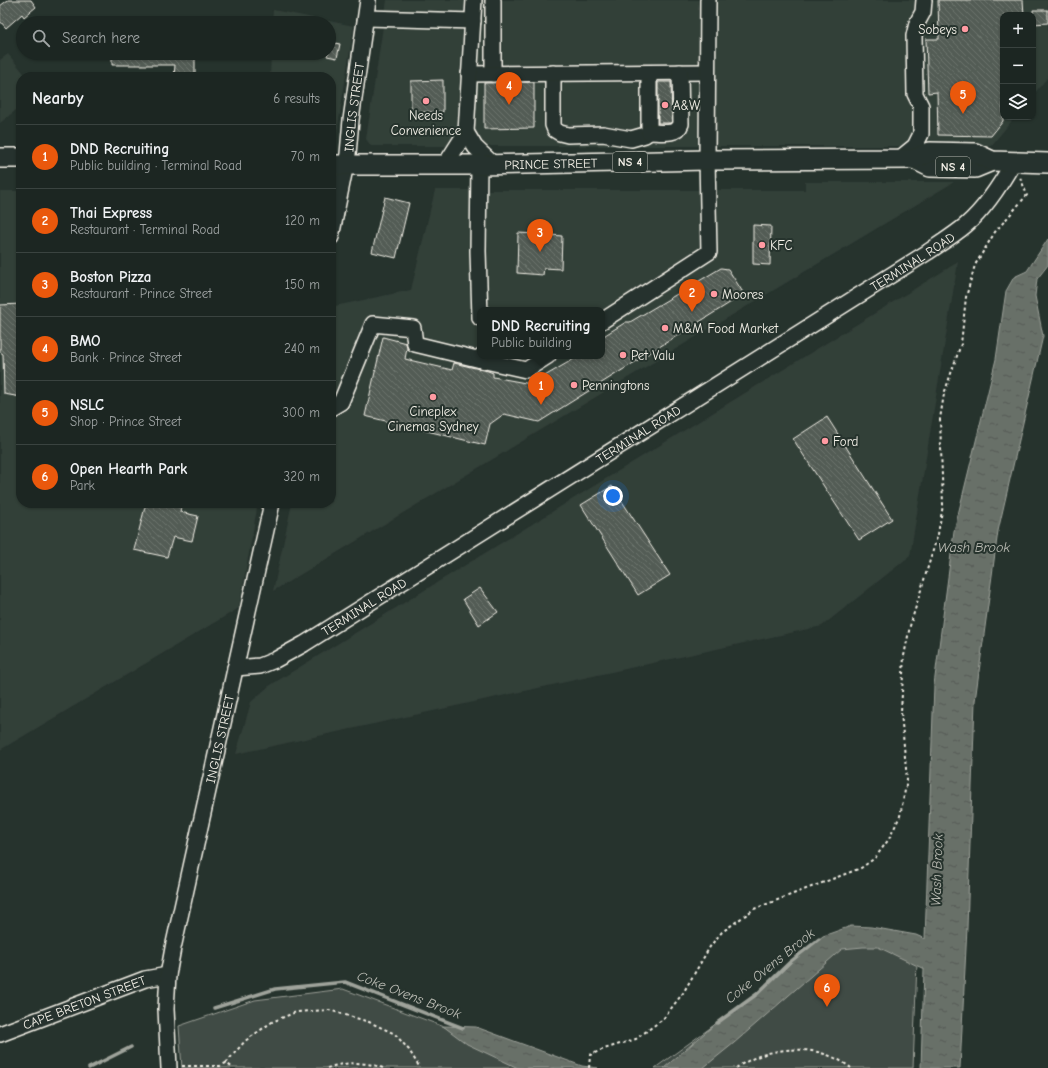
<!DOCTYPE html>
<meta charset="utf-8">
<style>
body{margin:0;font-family:"Comic Neue",sans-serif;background:#252e2a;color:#f1f3f6}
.controls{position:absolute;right:12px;top:12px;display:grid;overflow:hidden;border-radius:8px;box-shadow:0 1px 3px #0004}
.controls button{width:36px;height:36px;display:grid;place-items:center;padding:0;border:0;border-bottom:1px solid #3a4340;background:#1c2622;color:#f1f3f6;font:20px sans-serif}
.you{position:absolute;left:613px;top:496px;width:14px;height:14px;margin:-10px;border:3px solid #fff;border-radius:50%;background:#1a73e8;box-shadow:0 0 0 6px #1a73e833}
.badge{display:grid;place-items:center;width:26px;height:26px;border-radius:50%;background:#ea580c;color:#fff;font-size:13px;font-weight:700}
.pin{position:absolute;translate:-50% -33px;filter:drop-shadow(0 1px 2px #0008)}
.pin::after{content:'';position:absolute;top:21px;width:14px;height:12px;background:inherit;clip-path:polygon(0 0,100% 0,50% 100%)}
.popup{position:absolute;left:477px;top:307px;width:128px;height:52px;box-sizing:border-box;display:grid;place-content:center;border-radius:8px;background:#1c2622;filter:drop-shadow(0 1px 3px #0005);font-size:13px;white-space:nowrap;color:#a0a5a5}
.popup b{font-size:15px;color:#f1f3f6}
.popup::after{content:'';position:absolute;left:50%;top:100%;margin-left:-8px;border:8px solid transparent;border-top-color:#1c2622}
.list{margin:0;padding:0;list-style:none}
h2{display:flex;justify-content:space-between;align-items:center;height:52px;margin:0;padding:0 16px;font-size:17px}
h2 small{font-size:13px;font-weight:400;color:#a0a5a5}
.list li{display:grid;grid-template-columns:26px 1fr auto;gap:12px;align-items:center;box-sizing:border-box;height:64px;padding:0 16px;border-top:1px solid #3a4340}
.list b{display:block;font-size:15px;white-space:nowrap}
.list p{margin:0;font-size:13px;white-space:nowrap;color:#a0a5a5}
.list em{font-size:13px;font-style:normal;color:#a0a5a5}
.icon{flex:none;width:22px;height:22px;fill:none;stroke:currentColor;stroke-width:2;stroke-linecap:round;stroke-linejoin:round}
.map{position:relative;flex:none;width:1048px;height:1068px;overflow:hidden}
.search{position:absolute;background:#1c2622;box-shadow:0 1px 3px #0004;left:16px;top:16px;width:320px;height:44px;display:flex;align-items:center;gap:10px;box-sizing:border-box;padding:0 14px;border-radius:22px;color:#a0a5a5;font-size:15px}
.panel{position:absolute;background:#1c2622;box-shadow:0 1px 3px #0004;left:16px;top:72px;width:320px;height:436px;border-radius:16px}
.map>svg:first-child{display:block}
</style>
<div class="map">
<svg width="1048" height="1068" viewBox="0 0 1048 1068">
<defs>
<pattern id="water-ripples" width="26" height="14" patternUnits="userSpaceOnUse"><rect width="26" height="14" fill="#676f68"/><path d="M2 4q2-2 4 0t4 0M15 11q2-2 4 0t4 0" fill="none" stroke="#565a55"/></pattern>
<pattern id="building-back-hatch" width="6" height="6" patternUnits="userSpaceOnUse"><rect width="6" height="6" fill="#525c55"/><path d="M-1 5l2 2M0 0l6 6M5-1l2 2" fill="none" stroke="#6c746d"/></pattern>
</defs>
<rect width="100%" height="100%" fill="#26332d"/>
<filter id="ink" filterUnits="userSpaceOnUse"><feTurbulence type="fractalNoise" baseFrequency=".025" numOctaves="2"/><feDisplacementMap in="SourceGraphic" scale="8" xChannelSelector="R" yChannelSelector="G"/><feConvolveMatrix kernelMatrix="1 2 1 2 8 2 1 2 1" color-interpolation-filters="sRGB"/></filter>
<g filter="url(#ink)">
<!-- built -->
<path fill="#333f39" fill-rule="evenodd" d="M387,0H1048V77L1033,95V15H1003V117H1015L991,146H371L366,139Z
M273,10L354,26L336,138L331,141V77H270L271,53H329V23H272Z
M8,54L27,77H21V106L0,123V60Z
M805,182H954L273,591L292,503H331V324L335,306L411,290L435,190H805ZM480,310H602V356H480Z
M0,191H21V503H258L239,608L0,750Z
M958,262L910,556L822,626L236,754L251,702L269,686Z"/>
<!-- park -->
<path fill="#414b45" stroke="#9a9e96" d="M874,942L917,962L913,1068H655L786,973L824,943Z
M343,989L554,1068H182L179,1026L255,1000Z"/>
<!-- water -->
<path fill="url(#water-ripples)" stroke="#9fa39b" d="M1048,239V265L1037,279L1035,296L1043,336L998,531L975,701L967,928L960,1068H921L924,969L878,947H863L842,949L734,1043L703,1068H664L720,1020L757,994L790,962L823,936L851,926L871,927L916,935L925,939L934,685L954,531L996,359L1006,291L1014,277L1027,271Z
M443,1026L476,1027L582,1066L598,1068H518L467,1044Z"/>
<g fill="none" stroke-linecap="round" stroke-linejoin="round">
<!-- stream -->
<path stroke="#9fa39b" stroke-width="3.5" d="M214,1008L275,989L345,982L463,1028
M717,1023L757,994L790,962L819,939
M89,1068L131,1047"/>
</g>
<!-- building -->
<path fill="url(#building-back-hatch)" stroke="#f4f1e8" d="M8,0H31L36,7L24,17L22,14L6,28L0,21V6Z
M938,0H1023L1024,15H1003V121L991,136L938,135L937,92L928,93L926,39H939Z
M1033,10H1048V23L1033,24Z
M330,42L340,44L337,58L327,56L328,53H329Z
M112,53H195V77H174L175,65H112Z
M443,80V112H411V81Z
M534,82V128L484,129V83Z
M658,82H671L672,122L670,123H658Z
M385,197L409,203L396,258L372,252Z
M753,225L771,226L770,265L753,264Z
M537,230L551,231V235L562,236L561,269L544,268L543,275L517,273L518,233L537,234Z
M721,268L728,269L744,294L539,422L504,414L490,424L485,445L365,416L383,337L406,343L407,348L405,359L452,370L454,363L458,364L488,371L493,373V377L531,384L579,356H602V337L626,322H630Z
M21,304V397L4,394L3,354L0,352V305Z
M827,417L892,519L859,540L793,439Z
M612,486L670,575L638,595L581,505Z
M146,503H182L180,512L198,516L192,541L173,537L167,557L134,550Z
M480,588L498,612L479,625L463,599Z"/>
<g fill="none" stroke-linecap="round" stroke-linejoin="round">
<defs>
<g id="minor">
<path d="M493,0V74"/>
<path d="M367,18L473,21"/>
<path d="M553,73V125L555,130L560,133L568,135L603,134L631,139L645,135L649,132V73"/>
<path d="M469,74L707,72"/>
<path d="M466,132L475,147L493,164"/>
<path d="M649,132C660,132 677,136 681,124L680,72"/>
<path d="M899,159L915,146L921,134V106L915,94L914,36L917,23L923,12L924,0"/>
<path d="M445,165L466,132L474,0"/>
<path d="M479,165L478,251L480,318"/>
<path id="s1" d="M331,237L348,154L351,120L368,0"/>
<path d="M602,321L709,252L707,160L708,0"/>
<path d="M481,356V360L526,370L548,356"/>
<path d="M331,408L341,402L373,324L413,328L415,344L481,360"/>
<path id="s2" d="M235,668L260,666L275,660L304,644L928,252C941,243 954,235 966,225C986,208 1001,184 1014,161"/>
<path id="s3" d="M0,1034L145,979L168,975"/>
<path id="s4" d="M169,1068L166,1009L168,975L173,948L272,503"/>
</g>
<g id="major">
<path d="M0,158H21"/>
<path d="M914,159L930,167L975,168L992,161"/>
<path id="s5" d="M331,165H479L707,160L914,159L930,152L975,153L992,161L1048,163"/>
</g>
</defs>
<!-- minor casing -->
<use href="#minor" stroke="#f4f1e8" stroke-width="18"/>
<!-- major casing -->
<use href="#major" stroke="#f4f1e8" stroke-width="22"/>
<!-- path -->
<path stroke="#f4f1e8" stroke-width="2" stroke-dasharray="3 3" stroke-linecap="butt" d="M226,1063L245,1041L272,1022L296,1012L329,1010L369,1022L395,1034L409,1050L420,1068
M182,1066H220L226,1063L233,1068
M327,1068C345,1062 364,1061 383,1068
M589,1068L590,1055L604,1049L636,1039L663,1019L683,993L711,945L722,932L754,909L861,868L875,858L889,839L900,816L907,780L901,712L904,656L910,626L938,534L943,505L940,419L944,394L961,344L966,297L975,265L995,232L1027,195L1020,177
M736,1068C769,1045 818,1042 851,1068"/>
<!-- minor -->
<use href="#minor" stroke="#26332d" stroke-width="15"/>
<!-- major -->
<use href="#major" stroke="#26332d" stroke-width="19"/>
</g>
</g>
<!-- markers -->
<g fill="#ff9aa2" stroke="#26332d" stroke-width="1.5">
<circle cx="965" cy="29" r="4"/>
<circle cx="426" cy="101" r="4"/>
<circle cx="665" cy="105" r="4"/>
<circle cx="762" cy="245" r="4"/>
<circle cx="714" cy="294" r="4"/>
<circle cx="665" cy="328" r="4"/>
<circle cx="623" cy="355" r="4"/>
<circle cx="574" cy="385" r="4"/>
<circle cx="433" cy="397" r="4"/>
<circle cx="825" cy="441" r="4"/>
</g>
<g text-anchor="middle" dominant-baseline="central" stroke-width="4" stroke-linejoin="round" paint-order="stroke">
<!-- shield labels -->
<g fill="#26332d" stroke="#b6b8b0" stroke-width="1">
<rect x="613" y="152" width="34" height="20" rx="3"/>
<rect x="936" y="157" width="34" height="20" rx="3"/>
</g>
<g font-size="12" font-weight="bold" fill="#f4f1e8">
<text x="630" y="162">NS 4</text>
<text x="953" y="167">NS 4</text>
</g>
<!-- poi labels -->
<g font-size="13" fill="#f4f1e8" stroke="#26332d" text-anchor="start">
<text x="957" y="29" text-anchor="end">Sobeys</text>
<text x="673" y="105">A&amp;W</text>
<text x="426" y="115" text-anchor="middle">Needs<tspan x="426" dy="15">Convenience</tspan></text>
<text x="770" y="245">KFC</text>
<text x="722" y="294">Moores</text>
<text x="673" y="328">M&amp;M Food Market</text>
<text x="631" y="355">Pet Valu</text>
<text x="582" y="385">Penningtons</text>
<text x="433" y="411" text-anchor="middle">Cineplex<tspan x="433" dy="15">Cinemas Sydney</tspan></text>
<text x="833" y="441">Ford</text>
</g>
<!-- street labels -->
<g font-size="13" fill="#f4f1e8" stroke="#26332d">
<text stroke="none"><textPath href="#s1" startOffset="132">INGLIS STREET</textPath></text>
<text stroke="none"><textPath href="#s5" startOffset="220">PRINCE STREET</textPath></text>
<text stroke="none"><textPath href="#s2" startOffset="793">TERMINAL ROAD</textPath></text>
<text stroke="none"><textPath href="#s2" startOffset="469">TERMINAL ROAD</textPath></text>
<text stroke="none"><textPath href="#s2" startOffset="145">TERMINAL ROAD</textPath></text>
<text stroke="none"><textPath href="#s4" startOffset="335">INGLIS STREET</textPath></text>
<text stroke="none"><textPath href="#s3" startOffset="90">CAPE BRETON STREET</textPath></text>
</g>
<!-- water labels -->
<g font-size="14" font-style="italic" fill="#bcbdb5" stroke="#26332d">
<text x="974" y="547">Wash Brook</text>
<text transform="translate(937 870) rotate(-88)">Wash Brook</text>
<text transform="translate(770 966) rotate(-39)">Coke Ovens Brook</text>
<text transform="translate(409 995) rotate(21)">Coke Ovens Brook</text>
</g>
</g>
</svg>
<div class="controls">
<button>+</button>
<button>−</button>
<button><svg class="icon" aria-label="layers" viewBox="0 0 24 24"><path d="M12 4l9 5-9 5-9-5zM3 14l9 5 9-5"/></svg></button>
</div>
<div class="you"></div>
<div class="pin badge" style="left:541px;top:405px">1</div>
<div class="popup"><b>DND Recruiting</b>Public building</div>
<div class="pin badge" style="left:692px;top:312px">2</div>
<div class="pin badge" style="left:540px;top:252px">3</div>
<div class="pin badge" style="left:509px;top:105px">4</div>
<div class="pin badge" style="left:963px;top:114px">5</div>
<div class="pin badge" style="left:827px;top:1007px">6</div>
<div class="search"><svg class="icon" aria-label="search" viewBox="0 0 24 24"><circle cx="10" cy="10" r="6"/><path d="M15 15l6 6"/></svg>Search here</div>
<section class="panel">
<h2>Nearby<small>6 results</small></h2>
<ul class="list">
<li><span class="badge">1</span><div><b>DND Recruiting</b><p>Public building · Terminal Road</p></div><em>70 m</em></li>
<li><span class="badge">2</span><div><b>Thai Express</b><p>Restaurant · Terminal Road</p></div><em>120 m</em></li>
<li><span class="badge">3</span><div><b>Boston Pizza</b><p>Restaurant · Prince Street</p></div><em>150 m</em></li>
<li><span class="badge">4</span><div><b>BMO</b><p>Bank · Prince Street</p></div><em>240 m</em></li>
<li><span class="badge">5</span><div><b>NSLC</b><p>Shop · Prince Street</p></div><em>300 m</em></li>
<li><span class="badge">6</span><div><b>Open Hearth Park</b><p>Park</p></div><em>320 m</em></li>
</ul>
</section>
</div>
